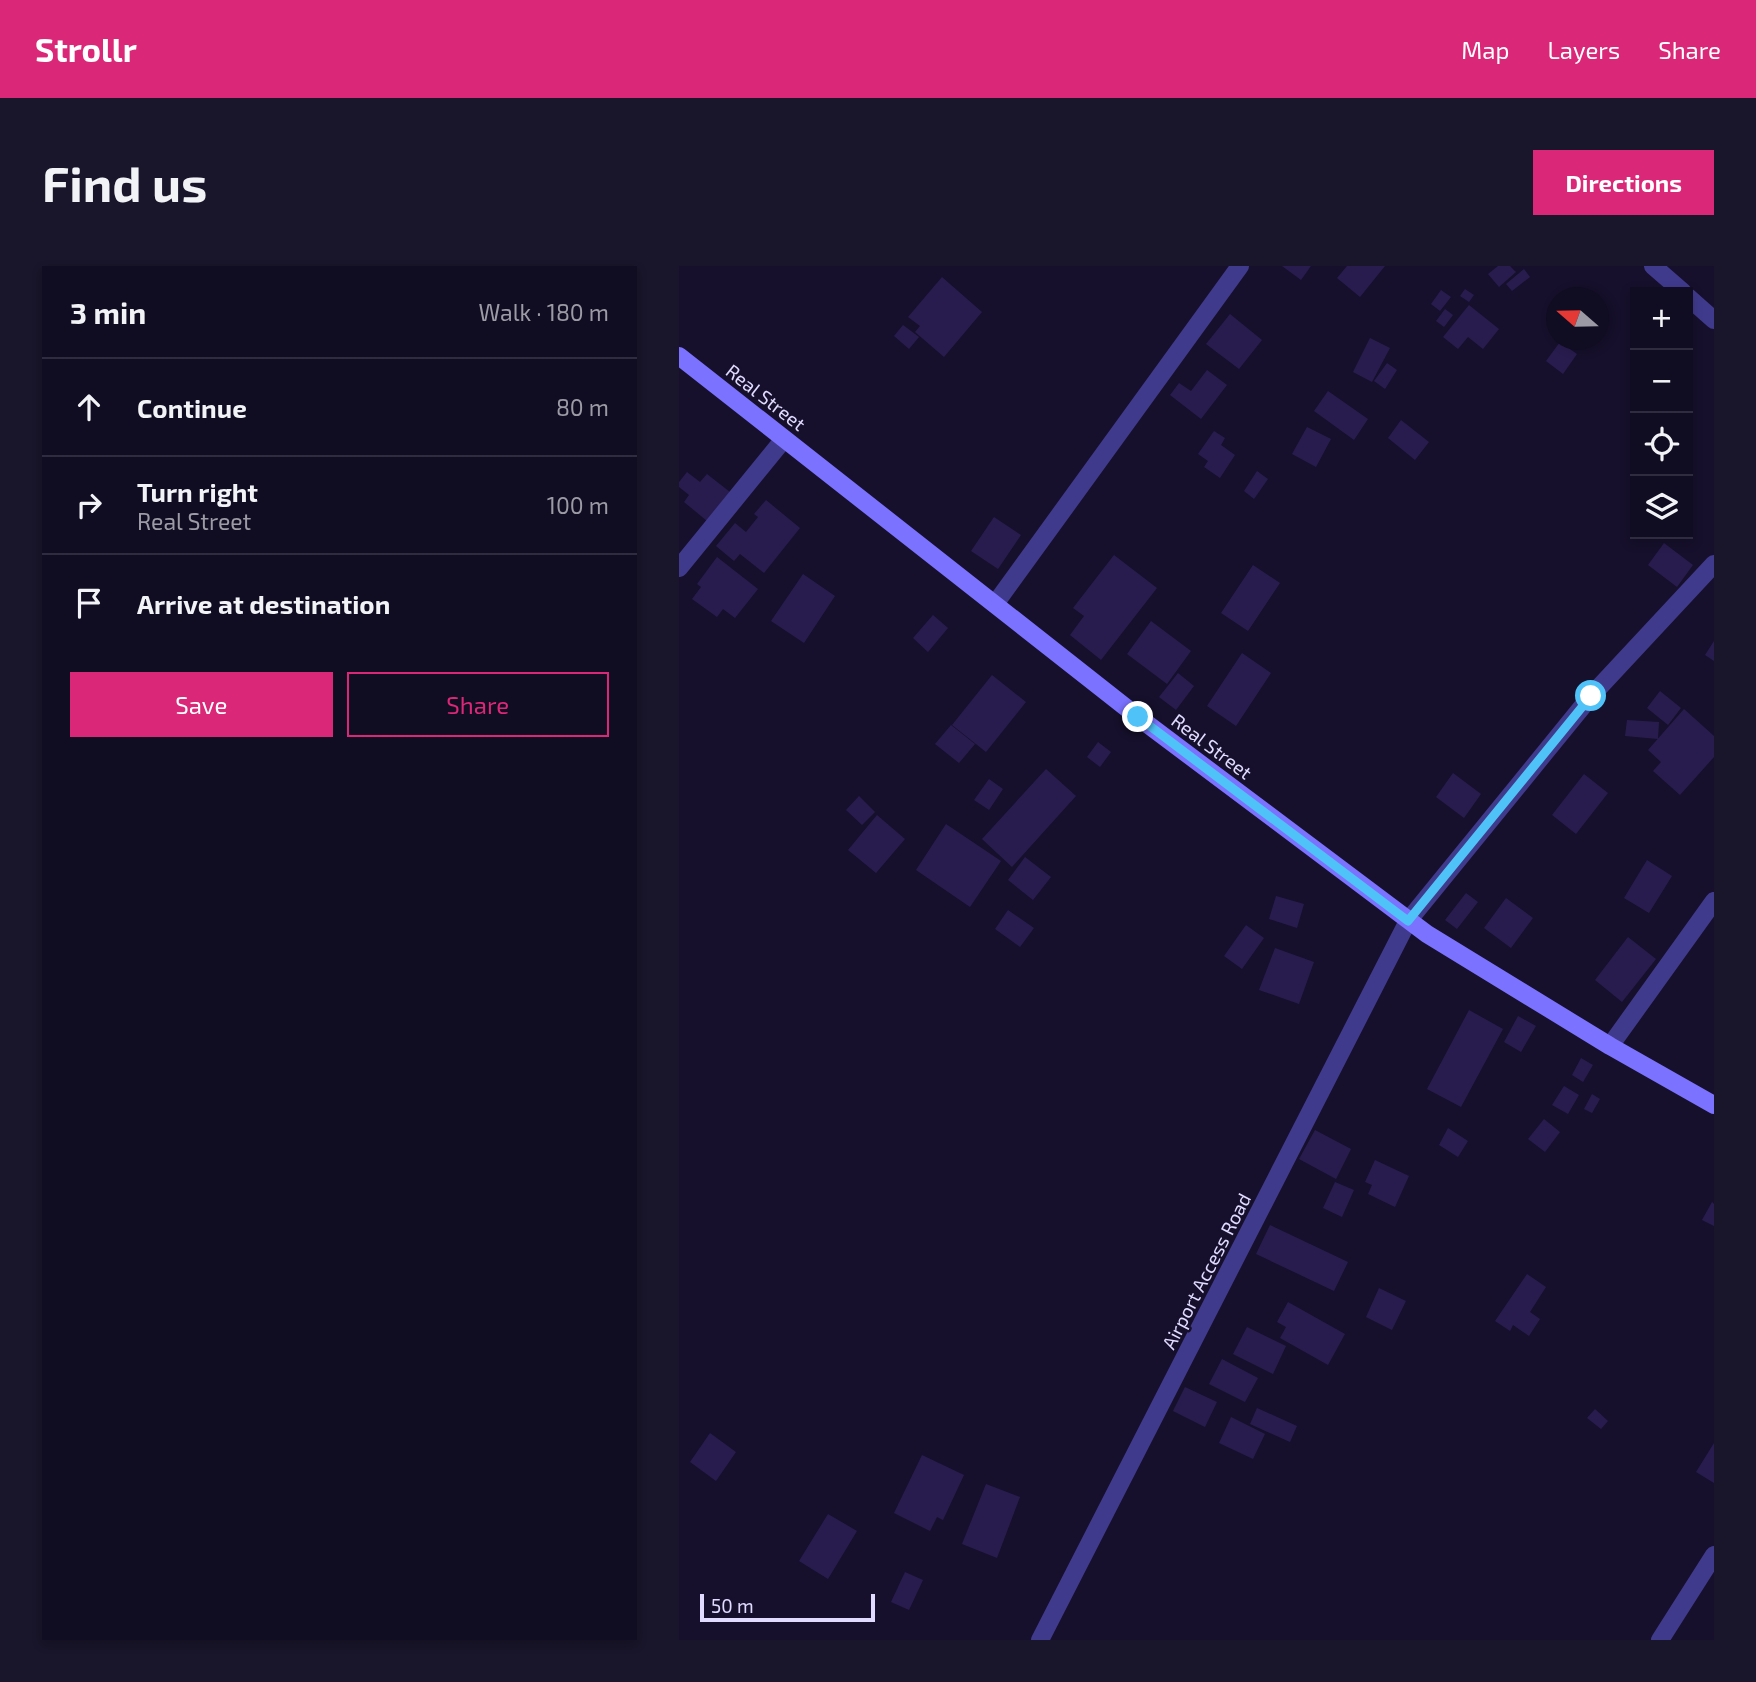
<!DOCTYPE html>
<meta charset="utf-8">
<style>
body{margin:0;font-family:"Exo 2",sans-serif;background:#19152a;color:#f1f3f6}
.controls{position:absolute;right:21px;top:21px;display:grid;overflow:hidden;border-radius:0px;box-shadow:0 4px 10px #0003}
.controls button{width:63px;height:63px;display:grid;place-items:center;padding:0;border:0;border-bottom:2px solid #302c3f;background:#100c21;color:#f1f3f6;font:35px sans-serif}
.compass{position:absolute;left:867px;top:21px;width:63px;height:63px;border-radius:50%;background:#100c21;box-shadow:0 4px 10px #0003;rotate:290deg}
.scale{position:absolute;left:21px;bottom:18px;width:175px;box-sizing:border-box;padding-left:7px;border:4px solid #e1dbff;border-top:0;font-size:19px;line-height:24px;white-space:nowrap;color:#e1dbff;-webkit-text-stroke:5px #16102c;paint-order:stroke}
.stop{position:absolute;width:21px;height:21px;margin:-16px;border:5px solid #4fc3f7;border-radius:50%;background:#fff}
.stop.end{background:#4fc3f7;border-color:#fff;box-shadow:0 2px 7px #0008}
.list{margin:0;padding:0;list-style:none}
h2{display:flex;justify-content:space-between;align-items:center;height:91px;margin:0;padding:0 28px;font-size:30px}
h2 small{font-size:23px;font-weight:400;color:#9c9ba5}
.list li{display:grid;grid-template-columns:46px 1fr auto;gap:21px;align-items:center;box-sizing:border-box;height:98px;padding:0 28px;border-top:2px solid #302c3f}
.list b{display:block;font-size:26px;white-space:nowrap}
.list p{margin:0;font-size:23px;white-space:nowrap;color:#9c9ba5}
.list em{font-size:23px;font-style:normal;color:#9c9ba5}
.actions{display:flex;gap:14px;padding:21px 28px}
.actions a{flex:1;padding:16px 0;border:2px solid #db2777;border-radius:0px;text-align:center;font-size:24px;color:#db2777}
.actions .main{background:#db2777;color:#fff}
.icon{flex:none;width:38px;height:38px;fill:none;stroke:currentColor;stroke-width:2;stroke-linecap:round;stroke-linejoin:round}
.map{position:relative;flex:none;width:1035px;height:1374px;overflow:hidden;border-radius:0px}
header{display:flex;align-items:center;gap:42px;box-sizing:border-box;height:98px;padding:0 35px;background:#db2777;color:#fff}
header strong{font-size:33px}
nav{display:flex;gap:38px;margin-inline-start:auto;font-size:24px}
.intro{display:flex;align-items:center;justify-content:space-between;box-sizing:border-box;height:168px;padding:0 42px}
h1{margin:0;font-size:49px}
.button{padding:18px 32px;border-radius:0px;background:#db2777;color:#fff;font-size:24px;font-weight:700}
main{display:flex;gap:42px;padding:0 42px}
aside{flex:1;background:#100c21;border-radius:0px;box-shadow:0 4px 10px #0003}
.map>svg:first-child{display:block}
</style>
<header>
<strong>Strollr</strong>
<nav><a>Map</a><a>Layers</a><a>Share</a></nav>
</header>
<div class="intro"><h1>Find us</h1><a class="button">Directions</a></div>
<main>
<aside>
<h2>3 min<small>Walk · 180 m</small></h2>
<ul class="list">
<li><svg class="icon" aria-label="ahead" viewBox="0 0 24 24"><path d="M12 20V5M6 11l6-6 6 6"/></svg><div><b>Continue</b></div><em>80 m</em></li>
<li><svg class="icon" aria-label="right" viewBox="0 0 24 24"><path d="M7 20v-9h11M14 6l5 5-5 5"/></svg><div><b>Turn right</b><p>Real Street</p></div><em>100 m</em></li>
<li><svg class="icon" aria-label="arrive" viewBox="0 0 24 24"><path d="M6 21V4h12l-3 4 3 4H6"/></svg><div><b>Arrive at destination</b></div></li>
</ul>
<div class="actions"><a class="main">Save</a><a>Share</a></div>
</aside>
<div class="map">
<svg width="1035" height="1374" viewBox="0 0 1035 1374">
<rect width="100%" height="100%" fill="#16102c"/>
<!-- building -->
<path fill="#281c4e" d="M603,0H632L622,14Z
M668,0H706L681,31L658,12Z
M819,0H831L837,6L820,21L809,8Z
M845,3L851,11L833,25L827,18Z
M263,11L303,46L265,91L236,66L241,60L229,51Z
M786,23L795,29L790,36L781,30Z
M762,24L772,31L761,45L752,38Z
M790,39L820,63L804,83L789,71L779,83L764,71Z
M766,43L774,49L765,61L757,55Z
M551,48L583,74L560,103L527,78Z
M224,59L240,71L230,83L215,70Z
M691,72L711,82L693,116L674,106Z
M881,76L898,88L884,108L867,95Z
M708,97L718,104L706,123L695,115Z
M528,104L548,119L522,153L491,129L500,117L512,125Z
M649,125L689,153L675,174L635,145Z
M722,154L750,176L736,194L709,172Z
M628,161L652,173L637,201L613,188Z
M535,165L546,172L542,179L556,189L541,212L525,201L529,195L519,188Z
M578,205L589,213L575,233L565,225Z
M8,206L21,216L28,208L51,226L28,255L5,236L10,229L0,221V216Z
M87,234L121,262L85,307L61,288L55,295L37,280L56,257L67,266L79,251L75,248Z
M315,251L342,269L319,303L292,285Z
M985,277L1014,299L998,321L969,299Z
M435,289L478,322L422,394L391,369L405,350L394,342Z
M38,291L79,323L56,352L44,343L38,351L13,333L22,321L18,318Z
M574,299L601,317L569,365L542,347Z
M124,308L156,330L125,377L92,355Z
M254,349L269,362L249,386L234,372Z
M472,355L512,385L488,418L448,388Z
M1035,375V395L1026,389Z
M563,387L592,407L557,460L528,440Z
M499,407L515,420L497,444L480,431Z
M313,409L347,436L307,486L273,459Z
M981,425L1002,442L989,459L968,442Z
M1005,443L1035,470V491L1001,529L974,505L982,496L969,484Z
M948,454L980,456L979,473L946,470Z
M272,459L296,478L280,497L256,478Z
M419,476L432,486L421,501L408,491Z
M367,503L397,530L333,601L303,573Z
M774,507L802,528L785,552L757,531Z
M905,508L929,527L897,568L873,549Z
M310,513L324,523L310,544L295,534Z
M180,530L196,546L183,559L167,544Z
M198,549L226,573L197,607L169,584Z
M267,558L322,595L291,641L237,604Z
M346,591L372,611L354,634L329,614Z
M968,594L993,610L970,647L945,632Z
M787,627L799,636L778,663L766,654Z
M597,630L625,638L618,662L590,653Z
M827,632L854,652L832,682L805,662Z
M329,644L355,662L341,681L316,663Z
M567,659L585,672L563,703L545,690Z
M949,671L977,693L943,736L916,714Z
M596,682L635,696L620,738L580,724Z
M790,744L824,763L782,841L748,823Z
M839,750L857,760L842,786L825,776Z
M902,792L914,799L904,816L893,809Z
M885,820L900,829L889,848L873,839Z
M913,828L921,833L913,847L905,843Z
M865,853L881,866L866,886L849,873Z
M769,862L789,875L779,891L760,879Z
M636,864L672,883L657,913L620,893Z
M696,894L730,910L716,941L689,928L693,919L686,916Z
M656,916L675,924L663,951L644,942Z
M1033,936L1035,938V960L1023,954Z
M591,959L669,996L655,1025L577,988Z
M848,1008L867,1021L851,1046L861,1053L850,1070L834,1059L831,1065L816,1055Z
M700,1022L727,1035L713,1064L687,1051Z
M609,1036L666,1068L649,1099L601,1072L607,1061L598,1056Z
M568,1061L607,1080L594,1108L554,1088Z
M543,1093L579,1112L566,1136L530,1118Z
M506,1121L538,1136L526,1161L494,1145Z
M578,1142L618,1160L611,1176L571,1158Z
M916,1143L929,1155L922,1163L908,1152Z
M552,1151L586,1168L574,1193L540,1177Z
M31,1167L57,1186L37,1215L11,1196Z
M1035,1177V1217L1017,1206Z
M243,1189L285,1209L264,1254L258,1251L251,1265L215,1247Z
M307,1218L341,1231L318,1292L283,1278Z
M149,1248L178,1265L149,1313L120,1295Z
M226,1306L244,1314L230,1344L212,1336Z"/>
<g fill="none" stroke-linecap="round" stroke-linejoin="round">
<!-- minor -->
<path stroke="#403a8d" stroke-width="18" d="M974,0L1004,26
M1009,31L1035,54
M0,302L105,173
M316,338L561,0
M931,780L1035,635
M361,1374L729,655L912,430L1035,298
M981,1374L1035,1289"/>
<!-- secondary -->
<path stroke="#7b72ff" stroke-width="18" d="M0,90L459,451L748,668L931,780L1035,839"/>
</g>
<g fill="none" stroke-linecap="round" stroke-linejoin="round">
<!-- route -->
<path stroke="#4fc3f7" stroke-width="9" d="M459,451L729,655L912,430"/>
</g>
<g text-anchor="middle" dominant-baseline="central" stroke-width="5" stroke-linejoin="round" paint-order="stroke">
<!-- street labels -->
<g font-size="19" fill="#e1dbff" stroke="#16102c">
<text transform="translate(87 131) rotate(38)">Real Street</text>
<text transform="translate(533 480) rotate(37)">Real Street</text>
<text transform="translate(527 1005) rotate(-63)">Airport Access Road</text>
</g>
</g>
</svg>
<div class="controls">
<button>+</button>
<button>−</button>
<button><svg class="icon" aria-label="locate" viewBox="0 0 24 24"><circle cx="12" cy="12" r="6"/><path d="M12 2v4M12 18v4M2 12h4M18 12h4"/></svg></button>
<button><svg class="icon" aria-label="layers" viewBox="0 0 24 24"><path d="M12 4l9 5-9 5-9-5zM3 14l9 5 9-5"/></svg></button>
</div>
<svg class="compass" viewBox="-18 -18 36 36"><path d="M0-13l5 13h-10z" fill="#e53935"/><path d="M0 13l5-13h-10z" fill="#9c9ba5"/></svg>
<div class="scale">50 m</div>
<div class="stop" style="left:912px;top:430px"></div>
<div class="stop end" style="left:459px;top:451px"></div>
</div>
</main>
